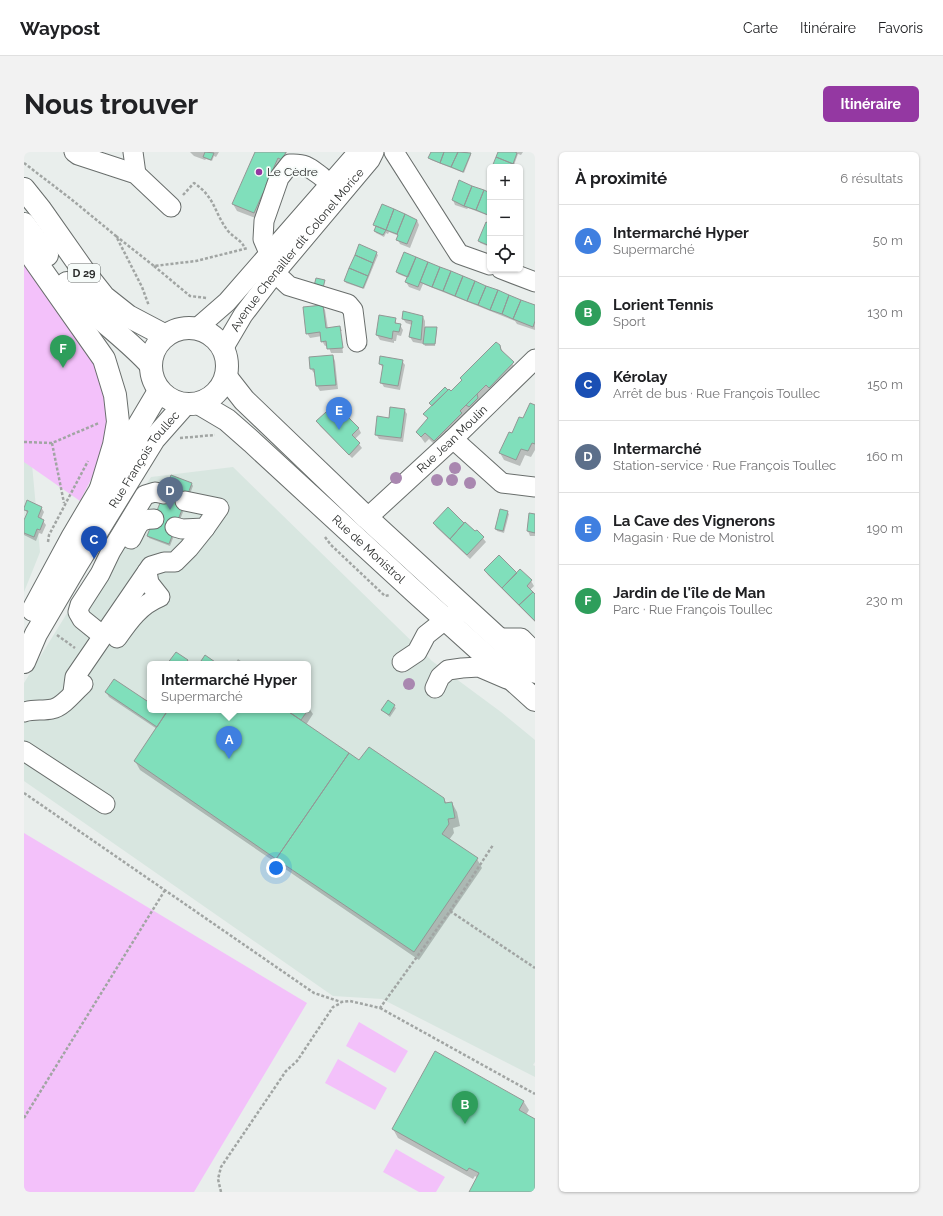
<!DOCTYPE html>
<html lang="fr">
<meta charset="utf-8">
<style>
body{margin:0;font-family:Raleway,sans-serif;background:#f2f2f2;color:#202124}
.controls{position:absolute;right:12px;top:12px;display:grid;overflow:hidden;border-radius:6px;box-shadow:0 1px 3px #0004}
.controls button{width:36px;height:36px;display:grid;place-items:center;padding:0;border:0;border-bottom:1px solid #e0e0e0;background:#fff;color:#202124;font:20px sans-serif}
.you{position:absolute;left:252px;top:716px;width:14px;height:14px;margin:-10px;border:3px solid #fff;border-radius:50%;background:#1a73e8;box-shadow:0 0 0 6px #1a73e833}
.badge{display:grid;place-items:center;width:26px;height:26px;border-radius:50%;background:#9438a2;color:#fff;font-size:13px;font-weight:700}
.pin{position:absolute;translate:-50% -33px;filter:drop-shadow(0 1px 2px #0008)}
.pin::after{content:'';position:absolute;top:21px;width:14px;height:12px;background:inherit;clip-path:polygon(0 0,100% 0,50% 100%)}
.popup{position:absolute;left:123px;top:509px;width:164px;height:52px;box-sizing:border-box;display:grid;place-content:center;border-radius:6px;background:#fff;filter:drop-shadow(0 1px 3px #0005);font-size:13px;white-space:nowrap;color:#757577}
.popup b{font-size:15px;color:#202124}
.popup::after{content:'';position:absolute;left:50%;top:100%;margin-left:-8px;border:8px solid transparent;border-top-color:#fff}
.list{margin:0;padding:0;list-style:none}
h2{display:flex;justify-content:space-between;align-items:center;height:52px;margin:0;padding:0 16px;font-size:17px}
h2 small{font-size:13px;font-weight:400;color:#757577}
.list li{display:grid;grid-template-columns:26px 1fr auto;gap:12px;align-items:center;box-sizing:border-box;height:72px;padding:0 16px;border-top:1px solid #e0e0e0}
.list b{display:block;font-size:15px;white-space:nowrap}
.list p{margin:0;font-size:13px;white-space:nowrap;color:#757577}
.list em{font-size:13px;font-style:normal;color:#757577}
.icon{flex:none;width:22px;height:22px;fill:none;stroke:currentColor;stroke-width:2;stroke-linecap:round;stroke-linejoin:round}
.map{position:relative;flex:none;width:511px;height:1040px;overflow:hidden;border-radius:6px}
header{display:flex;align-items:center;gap:24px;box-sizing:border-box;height:56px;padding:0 20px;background:#fff;border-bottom:1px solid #e0e0e0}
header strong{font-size:19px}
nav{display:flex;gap:22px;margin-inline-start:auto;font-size:14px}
.intro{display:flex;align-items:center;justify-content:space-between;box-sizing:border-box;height:96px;padding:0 24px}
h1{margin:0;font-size:28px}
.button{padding:10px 18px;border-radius:6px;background:#9438a2;color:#fff;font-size:14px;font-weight:700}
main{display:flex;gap:24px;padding:0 24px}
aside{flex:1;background:#fff;border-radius:6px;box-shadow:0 1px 3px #0004}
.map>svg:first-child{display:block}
</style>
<header>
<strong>Waypost</strong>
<nav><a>Carte</a><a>Itinéraire</a><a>Favoris</a></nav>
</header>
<div class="intro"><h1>Nous trouver</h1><a class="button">Itinéraire</a></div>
<main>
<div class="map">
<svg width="511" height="1040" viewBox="0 0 511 1040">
<rect width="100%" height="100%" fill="#e9eeec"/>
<!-- built -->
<path fill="#d8e6e0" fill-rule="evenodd" d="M0,282L8,312L16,400L0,440Z
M209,315L408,509L477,560L511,588V910L509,913L511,914V925L358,847L309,844L0,629V531L127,325ZM126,512H284V558H126Z"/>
<!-- green -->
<path fill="#f3c1fa" d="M0,103L74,204L88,252L81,300L56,349L0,310Z
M0,681L283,851L170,1040H0Z
M335,870L384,899L371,921L322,894Z
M314,907L363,936L351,958L301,931Z
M372,997L421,1025L412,1040H395L359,1020Z"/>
<!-- shadow -->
<path fill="#0003" d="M166,0H195L192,5L190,4L188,9L182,7L181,8L170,4Z
M232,0H263L262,2L265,8L234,67L213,59L209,52Z
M408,0H443L447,3L440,21L407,8L405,6Z
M475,0H499L497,3L494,2L490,13L492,15H470Z
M466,42L465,64L444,56L443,57L431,53L429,48Z
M393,68L395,73L386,96L376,92L374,88L375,84L365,80L364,82L362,81L360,85L352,81L351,79L352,76L350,72Z
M466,73V95L456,91L455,89Z
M352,101L354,103L340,137L322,131L321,129Z
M373,120L511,154V178L493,172L491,169L399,132L396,139L385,135L382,130L384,126L374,122Z
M299,154L301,158L304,177L316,175L318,179H316L319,201H307L304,193L301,194L298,189V184L286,186L283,181Z
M399,165L401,169V176H412L413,178L411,194H401L400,192L389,190L386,185L388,173L382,171L379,167Z
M371,167L373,173H376L379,178L377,184L373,183L372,189H370V191L356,188L353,183Z
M475,194L493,218L414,296L405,287L401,291L393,280L404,268L401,262L408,254L406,251L427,240Z
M309,204L311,209L314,237L296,239L293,234L292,221H290L287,217Z
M378,209L381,213L376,238L360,235L357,230L360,217L356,212Z
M311,253L335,277L337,281L331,287L338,296L328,306L296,274L293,269Z
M511,255V298L507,305L501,303L496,314L480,308L476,301L499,267Z
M380,257L383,262L379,290L355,287L352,282L366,267Z
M148,324L168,332L169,334L146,394L125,386L124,384Z
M17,355L20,360L17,367L19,369L22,373L18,382L15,381L12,389L0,383V371L4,363L1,357Z
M424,356L451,381L453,379L462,390L446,407L412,375L410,371Z
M483,360L485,362L480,381L473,379L472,377Z
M511,363V384H506L504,379Z
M496,418L507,429L510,434L506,438L511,443V470L464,423L461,419L493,422Z
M214,507L221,512H211Z
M82,540L126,552V558H135L141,562L146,558H284V555L289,562L282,573L335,610L420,647L423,652L428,651L433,660L436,674L429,676L430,681L425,688L453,707L458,716L395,808L116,618L111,609L133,577L85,545Z
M364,550L372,556L366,565L358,558Z
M500,950L505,958L502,963L511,968V1040H446L454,1026L451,1024L449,1027L374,986L369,977Z"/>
<!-- building -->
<path fill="#80dfbb" stroke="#939795" d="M181,0L190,1L187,8L179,5Z
M231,0H262L258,8L254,6L242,33L247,36L244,43L239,41L230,61L208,52Z
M407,0H420L416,11L404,6Z
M420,0H434L427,15L416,11Z
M434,0L447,1L439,20L427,15Z
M474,0H491L493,1L489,12L472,5Z
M472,5L492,13V15H468Z
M435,28L448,34L440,54L428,48Z
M448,34L460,38L452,58L440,54Z
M460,38L466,41V59L464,63L452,58Z
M358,52L370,57L362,78L349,73Z
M370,57L381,62L373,82L362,78Z
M381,62L393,68L383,92L372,88L374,83L373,82Z
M462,70L466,72V94L454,89Z
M352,74L362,78L359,83L350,79Z
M335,92L353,100L349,111L331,103Z
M380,100L392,105L384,125L372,120Z
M331,103L349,111L344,124L325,116Z
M392,105L404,110L394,135L381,130Z
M404,110L416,115L408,135L396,130Z
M416,115L427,119L419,139L408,135Z
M325,116L344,124L339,136L320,129Z
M427,119L439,124L431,144L419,139Z
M439,124L451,129L443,149L431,144Z
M292,126L301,128L299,136L290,134Z
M451,129L462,134L454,153L443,149Z
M462,134L474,138L466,158L454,153Z
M474,138L485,143L478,162L466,158Z
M485,143L497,148L489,167L478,162Z
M497,148L511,153V169L509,175L489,167Z
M299,153L302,176L316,174L319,196L303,197L302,189L297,190L296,180L282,182L279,155Z
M379,159L399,164L397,188L385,185L388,169L378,167Z
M355,163L372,166L371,171L377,172L375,180L369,179L368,187L352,183Z
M401,175H413L411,192H399Z
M472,190L476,193L477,198L490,210L465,236L462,233L436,259L438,261L410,289L401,281L397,285L392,280L404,266L399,262L425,237L427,239L438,228L436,226Z
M309,203L312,233L292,234L290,217H286L285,205Z
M356,204L379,208L374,234L356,231L359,213L355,212Z
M421,235L424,238L408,254L405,251Z
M453,242L454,246L445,255L442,253Z
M506,251L511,253V292L508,291L504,299L497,297L492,308L475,301L485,280L488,281L495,265L499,266Z
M311,252L335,276L328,283L336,291L325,303L292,269Z
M366,255L381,257L377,286L351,283L353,264L365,266Z
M147,323L168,331L145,392L123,384Z
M3,348L18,355L14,365L20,368L16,378L13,377L10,385L0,381V368L4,359L0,358V356Z
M424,355L440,371L426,387L409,371Z
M476,357L484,359L479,379L471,377Z
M505,361L511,362V381L503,379Z
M441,370L451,379L453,378L460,385L443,403L426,387Z
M475,403L493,421L478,436L460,418Z
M496,417L508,428L503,434L509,440L495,453L478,436Z
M509,440L511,442V469L495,453Z
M152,500L164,508L161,512H143Z
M181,503L194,512H175Z
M90,527L126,551V558H137L142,561L133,575L81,540Z
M364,548L371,553L365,563L357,558Z
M144,558H262L325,601L252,707L110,609Z
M262,558H284L277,568Z
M345,595L420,646L421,651L428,650L431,666L424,667L425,672L418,682L454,706L390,800L252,707L325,601L335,608Z
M411,899L500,949L495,958L511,967V1040H445L455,1021L445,1016L443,1019L368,977Z"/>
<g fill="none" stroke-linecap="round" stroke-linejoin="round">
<defs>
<g id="minor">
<path d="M50,0L54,3L112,22L147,55"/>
<path d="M109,0L112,22"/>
<path d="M370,0L435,102L466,113"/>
<path d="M245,101L239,87L240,69L255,26L266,12C282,11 286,16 298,25"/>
<path d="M477,117L511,130"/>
<path d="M251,121L265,134L324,152L329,158L333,190"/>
<path d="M172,177L203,150L334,0"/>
<path id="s1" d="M199,197L219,163L251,121L346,8L350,0"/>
<path d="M429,287L478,331L511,335"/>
<path id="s2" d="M343,366L429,287L511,207"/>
<path d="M151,375L158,377L181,376L195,356L161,349"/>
<path d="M107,387C114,375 113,367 130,367"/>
<path d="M79,484L58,467L54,460L56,453L76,422L87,399L121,343L131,340L140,342"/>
<path d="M93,486C105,469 116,453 136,445L125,431L123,420"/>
<path d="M474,486H497L511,500"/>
<path d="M378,510L393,500L402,483L426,464L433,463"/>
<path d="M411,536L416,525L424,518L438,516L455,515L483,527"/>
<path d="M49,540L51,525L127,414L140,410H151L165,396L181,376"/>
<path d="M0,560C9,557 19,559 28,557C39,555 51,539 59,532"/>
<path d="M0,599L81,652"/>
</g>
<g id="major">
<path d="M0,37L16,57L61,121L80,145L104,164L140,183"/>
<path d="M0,72L23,103"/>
<path d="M0,93L80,207L91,243L94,270L90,293L77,336"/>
<path d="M43,131C66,163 100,183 126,212"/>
<circle cx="165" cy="214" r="38"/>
<path d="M202,225L220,248L343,366L511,520"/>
<path id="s3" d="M176,252L203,268L228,290L392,441L511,548"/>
<path d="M9,458L49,384L135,239"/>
<path id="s4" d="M0,510L12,482L53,412L130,287L161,252"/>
</g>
</defs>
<!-- minor casing -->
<use href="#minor" stroke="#696e6c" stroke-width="21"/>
<!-- major casing -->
<use href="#major" stroke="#696e6c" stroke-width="24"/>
<!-- path -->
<path stroke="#a1a5a3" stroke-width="2.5" stroke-dasharray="3 2" stroke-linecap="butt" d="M0,11L47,47L92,84L118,135L125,154
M159,43L170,31C192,46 190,61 204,79C210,86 218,88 221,97
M92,84L130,114L172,109L224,96
M130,114L166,144L183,146
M156,286L191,283
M0,290L28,291L75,271
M28,291L40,351
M301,385L307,393L361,444L366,443
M24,390L25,383L64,309
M33,483L51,496
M0,641L290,841L317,850L326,849L356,856L426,759L469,693
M426,759L511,816
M356,856L511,942
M0,966L141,738
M197,1040L194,1027L197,1015L262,919L273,909L309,855L317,851"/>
<!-- minor -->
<use href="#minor" stroke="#fff" stroke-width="19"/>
<!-- major -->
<use href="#major" stroke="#fff" stroke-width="22"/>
</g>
<!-- trees -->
<g fill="#a987b0">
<circle cx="431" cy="316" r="6"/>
<circle cx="372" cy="326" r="6"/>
<circle cx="413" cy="328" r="6"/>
<circle cx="428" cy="328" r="6"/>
<circle cx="446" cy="331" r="6"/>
<circle cx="385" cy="532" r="6"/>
</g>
<!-- markers -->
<circle fill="#9438a2" stroke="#f6fbf9" stroke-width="1.5" cx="235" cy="20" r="4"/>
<g text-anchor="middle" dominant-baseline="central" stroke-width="3.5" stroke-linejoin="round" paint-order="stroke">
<!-- shield labels -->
<rect fill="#f6fbf9" stroke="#676a69" stroke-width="1" x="44" y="112" width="32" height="18" rx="3"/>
<g font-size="11" font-weight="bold" fill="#2a2c2b">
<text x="60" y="121">D 29</text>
</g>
<!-- poi labels -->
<g font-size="12" fill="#2a2c2b" stroke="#f6fbf9" text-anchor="start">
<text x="243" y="20">Le Cèdre</text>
</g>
<!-- street labels -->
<g font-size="12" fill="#2a2c2b" stroke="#f6fbf9">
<text stroke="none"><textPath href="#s1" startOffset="124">Avenue Chenailler dit Colonel Morice</textPath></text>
<text stroke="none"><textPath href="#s2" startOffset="116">Rue Jean Moulin</textPath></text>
<text stroke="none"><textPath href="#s4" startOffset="236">Rue François Toullec</textPath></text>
<text stroke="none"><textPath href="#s3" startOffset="223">Rue de Monistrol</textPath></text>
</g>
</g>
</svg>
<div class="controls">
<button>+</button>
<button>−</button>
<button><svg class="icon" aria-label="locate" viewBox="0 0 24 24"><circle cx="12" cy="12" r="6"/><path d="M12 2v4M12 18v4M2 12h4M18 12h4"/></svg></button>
</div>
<div class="you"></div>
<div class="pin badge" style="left:205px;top:607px;background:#3f7fe0">A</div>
<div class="popup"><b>Intermarché Hyper</b>Supermarché</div>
<div class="pin badge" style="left:441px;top:972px;background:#2e9e5b">B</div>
<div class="pin badge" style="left:70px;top:407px;background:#1a4fb4">C</div>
<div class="pin badge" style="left:146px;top:358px;background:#5c6f8a">D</div>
<div class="pin badge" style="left:315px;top:278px;background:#3f7fe0">E</div>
<div class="pin badge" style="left:39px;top:216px;background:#2e9e5b">F</div>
</div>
<aside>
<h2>À proximité<small>6 résultats</small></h2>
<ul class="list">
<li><span class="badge" style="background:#3f7fe0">A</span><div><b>Intermarché Hyper</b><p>Supermarché</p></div><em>50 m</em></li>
<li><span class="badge" style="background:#2e9e5b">B</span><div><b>Lorient Tennis</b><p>Sport</p></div><em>130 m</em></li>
<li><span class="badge" style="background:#1a4fb4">C</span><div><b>Kérolay</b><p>Arrêt de bus · Rue François Toullec</p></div><em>150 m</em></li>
<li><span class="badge" style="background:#5c6f8a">D</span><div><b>Intermarché</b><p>Station-service · Rue François Toullec</p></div><em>160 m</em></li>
<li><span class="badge" style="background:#3f7fe0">E</span><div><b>La Cave des Vignerons</b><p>Magasin · Rue de Monistrol</p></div><em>190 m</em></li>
<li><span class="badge" style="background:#2e9e5b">F</span><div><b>Jardin de l'île de Man</b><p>Parc · Rue François Toullec</p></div><em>230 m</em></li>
</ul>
</aside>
</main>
